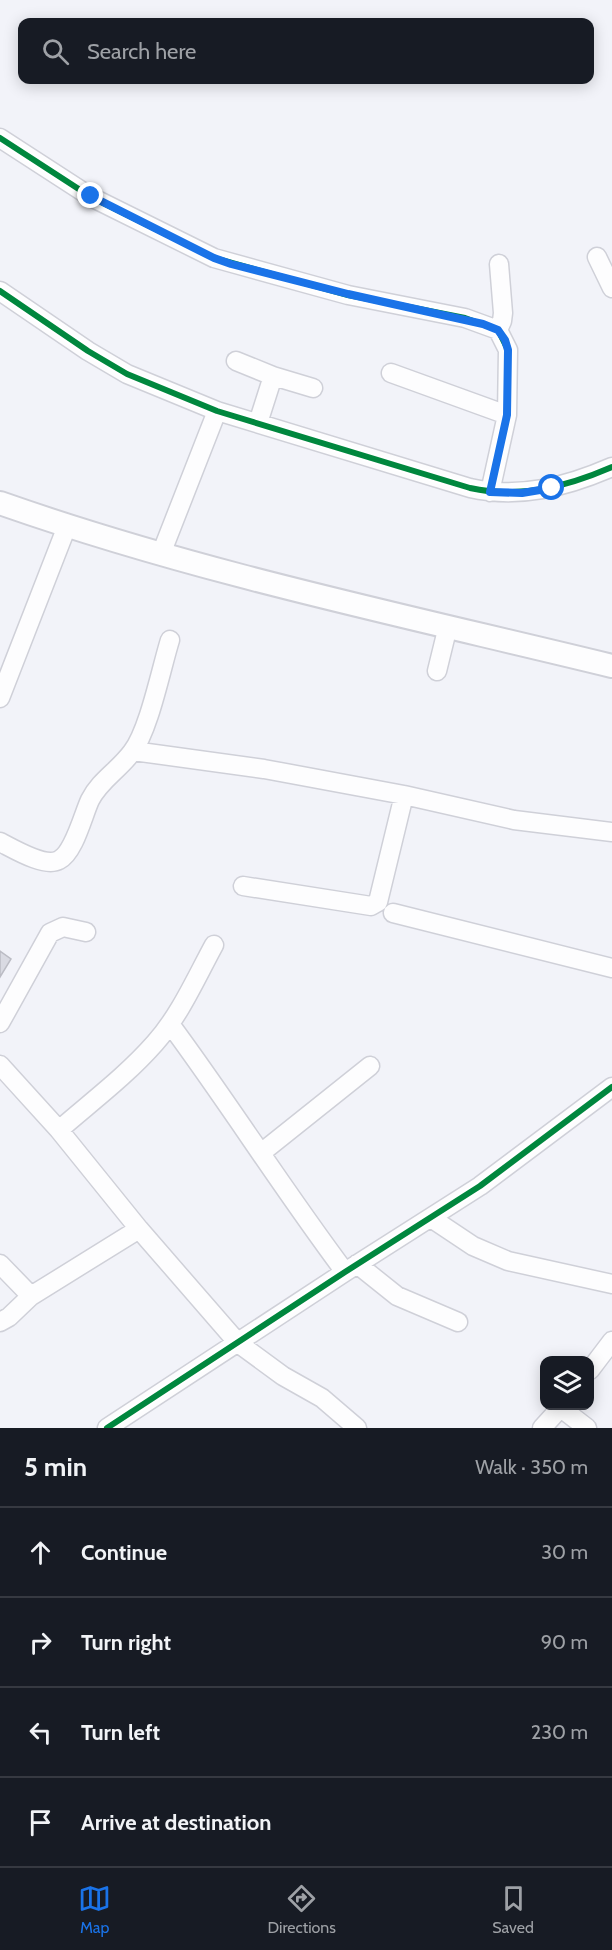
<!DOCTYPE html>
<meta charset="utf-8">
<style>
body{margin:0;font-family:Cabin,sans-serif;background:#242831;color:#f1f3f6}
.controls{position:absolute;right:18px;bottom:18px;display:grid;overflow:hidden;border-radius:12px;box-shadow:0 3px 15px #0003}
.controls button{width:54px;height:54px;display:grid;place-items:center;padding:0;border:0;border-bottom:2px solid #363941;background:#171b24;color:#f1f3f6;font:30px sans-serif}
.stop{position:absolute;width:18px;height:18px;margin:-14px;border:4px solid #1a73e8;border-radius:50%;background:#fff}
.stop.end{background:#1a73e8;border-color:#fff;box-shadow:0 2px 6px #0008}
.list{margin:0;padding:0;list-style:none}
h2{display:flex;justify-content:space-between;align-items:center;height:78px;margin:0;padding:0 24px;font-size:26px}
h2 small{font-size:20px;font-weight:400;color:#9ea1a6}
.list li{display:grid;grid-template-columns:39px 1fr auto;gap:18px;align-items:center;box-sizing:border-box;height:90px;padding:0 24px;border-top:2px solid #363941}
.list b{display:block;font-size:22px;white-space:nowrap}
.list em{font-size:20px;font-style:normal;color:#9ea1a6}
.icon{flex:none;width:33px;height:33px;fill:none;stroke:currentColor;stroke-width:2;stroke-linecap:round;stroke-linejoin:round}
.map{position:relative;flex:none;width:612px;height:1428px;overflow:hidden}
.search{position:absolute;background:#171b24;box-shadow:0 3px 15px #0003;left:18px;right:18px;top:18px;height:66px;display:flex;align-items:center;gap:15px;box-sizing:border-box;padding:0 21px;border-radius:12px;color:#9ea1a6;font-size:22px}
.sheet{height:438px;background:#171b24}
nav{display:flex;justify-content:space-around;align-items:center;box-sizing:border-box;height:84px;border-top:2px solid #363941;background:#171b24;font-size:16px;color:#9ea1a6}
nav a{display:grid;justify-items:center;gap:3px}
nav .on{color:#1a73e8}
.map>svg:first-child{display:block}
</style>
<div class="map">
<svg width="612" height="1428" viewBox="0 0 612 1428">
<rect width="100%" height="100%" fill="#f2f3f9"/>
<!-- building -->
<path fill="#d9dae2" stroke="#bbbcc4" stroke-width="1.5" d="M0,951L11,959L0,977Z"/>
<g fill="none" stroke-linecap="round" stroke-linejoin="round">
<defs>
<path id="minor" d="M0,138L91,197L214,258L348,295L465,318L498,330L508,350L507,415L490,492
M597,257L612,288
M0,291L88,351L127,374L217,411L470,488C519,499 566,487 612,467
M498,330L502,321L503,313L499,264
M236,361L273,376L313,388
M391,373L507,415
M258,423L273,376
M161,554L217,411
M437,671L448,626
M0,698L67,526
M133,751L264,769L404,795L514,820L612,832
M0,842C14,849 45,868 59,860C74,853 83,815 90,800C100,780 119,770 132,752C149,730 161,669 170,640
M243,886L371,906L378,902L404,795
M393,913L612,968
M0,1023L50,933L63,927L86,932
M170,1024C230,1105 284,1191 345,1272
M0,1065L59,1130L139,1229L238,1343L283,1376L322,1398L357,1428
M59,1130C91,1102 126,1076 155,1043C180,1015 196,978 214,945
M261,1153L370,1066
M431,1218L473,1246L508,1261L612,1284
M0,1264L31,1296
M357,1264L397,1296L458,1322
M0,1322L9,1317L31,1296L139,1229
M590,1370L612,1341
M561,1408L587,1428
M107,1428L345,1272L480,1186L612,1087
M542,1428L562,1406"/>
<path id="major" d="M0,503C199,573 407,616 612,666"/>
</defs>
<!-- minor casing -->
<use href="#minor" stroke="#cfd0d8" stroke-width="21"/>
<!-- major casing -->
<use href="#major" stroke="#cfd0d8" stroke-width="26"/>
<!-- minor -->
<use href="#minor" stroke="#fdfdfe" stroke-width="18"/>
<!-- major -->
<use href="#major" stroke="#fdfdfe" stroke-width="22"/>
<defs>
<path id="cycleway" d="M0,138L91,197L214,258L348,295L465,318L498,330L508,350L507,415L490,492
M0,291L88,351L127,374L217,411L470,488C519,499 566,487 612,467
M107,1428L345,1272L480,1186L612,1087"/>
</defs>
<!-- cycleway casing -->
<use href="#cycleway" stroke="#fff" stroke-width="10"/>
<!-- cycleway -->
<use href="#cycleway" stroke="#00873e" stroke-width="6"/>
</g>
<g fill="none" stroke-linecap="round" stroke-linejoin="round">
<!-- route -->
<path stroke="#1a73e8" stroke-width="8" d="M91,196L214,258L231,264L348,294L483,324L498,330L505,340L508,350L507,415L490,492L522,493L552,488"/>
</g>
</svg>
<div class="controls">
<button><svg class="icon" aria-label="layers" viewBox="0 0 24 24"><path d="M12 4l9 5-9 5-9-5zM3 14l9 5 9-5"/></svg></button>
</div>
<div class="stop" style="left:552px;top:488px"></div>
<div class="stop end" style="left:91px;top:196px"></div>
<div class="search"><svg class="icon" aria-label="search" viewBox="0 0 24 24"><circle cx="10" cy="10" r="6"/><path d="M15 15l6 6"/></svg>Search here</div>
</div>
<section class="sheet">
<h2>5 min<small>Walk · 350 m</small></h2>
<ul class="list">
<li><svg class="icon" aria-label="ahead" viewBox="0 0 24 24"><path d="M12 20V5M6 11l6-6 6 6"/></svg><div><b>Continue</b></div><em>30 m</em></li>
<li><svg class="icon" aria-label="right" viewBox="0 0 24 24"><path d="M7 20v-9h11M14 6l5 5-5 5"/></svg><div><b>Turn right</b></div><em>90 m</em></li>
<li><svg class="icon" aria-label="left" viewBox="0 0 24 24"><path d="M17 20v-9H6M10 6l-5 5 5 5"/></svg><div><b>Turn left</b></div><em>230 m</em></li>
<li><svg class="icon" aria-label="arrive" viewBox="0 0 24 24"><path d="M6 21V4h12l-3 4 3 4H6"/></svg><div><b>Arrive at destination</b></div></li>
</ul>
</section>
<nav>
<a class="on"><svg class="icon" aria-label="map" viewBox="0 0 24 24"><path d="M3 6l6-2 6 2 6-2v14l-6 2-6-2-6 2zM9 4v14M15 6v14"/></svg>Map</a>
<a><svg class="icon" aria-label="directions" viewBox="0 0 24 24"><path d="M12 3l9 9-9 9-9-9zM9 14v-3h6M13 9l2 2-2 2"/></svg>Directions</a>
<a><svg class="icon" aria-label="saved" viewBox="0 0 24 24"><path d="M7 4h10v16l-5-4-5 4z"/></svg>Saved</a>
</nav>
